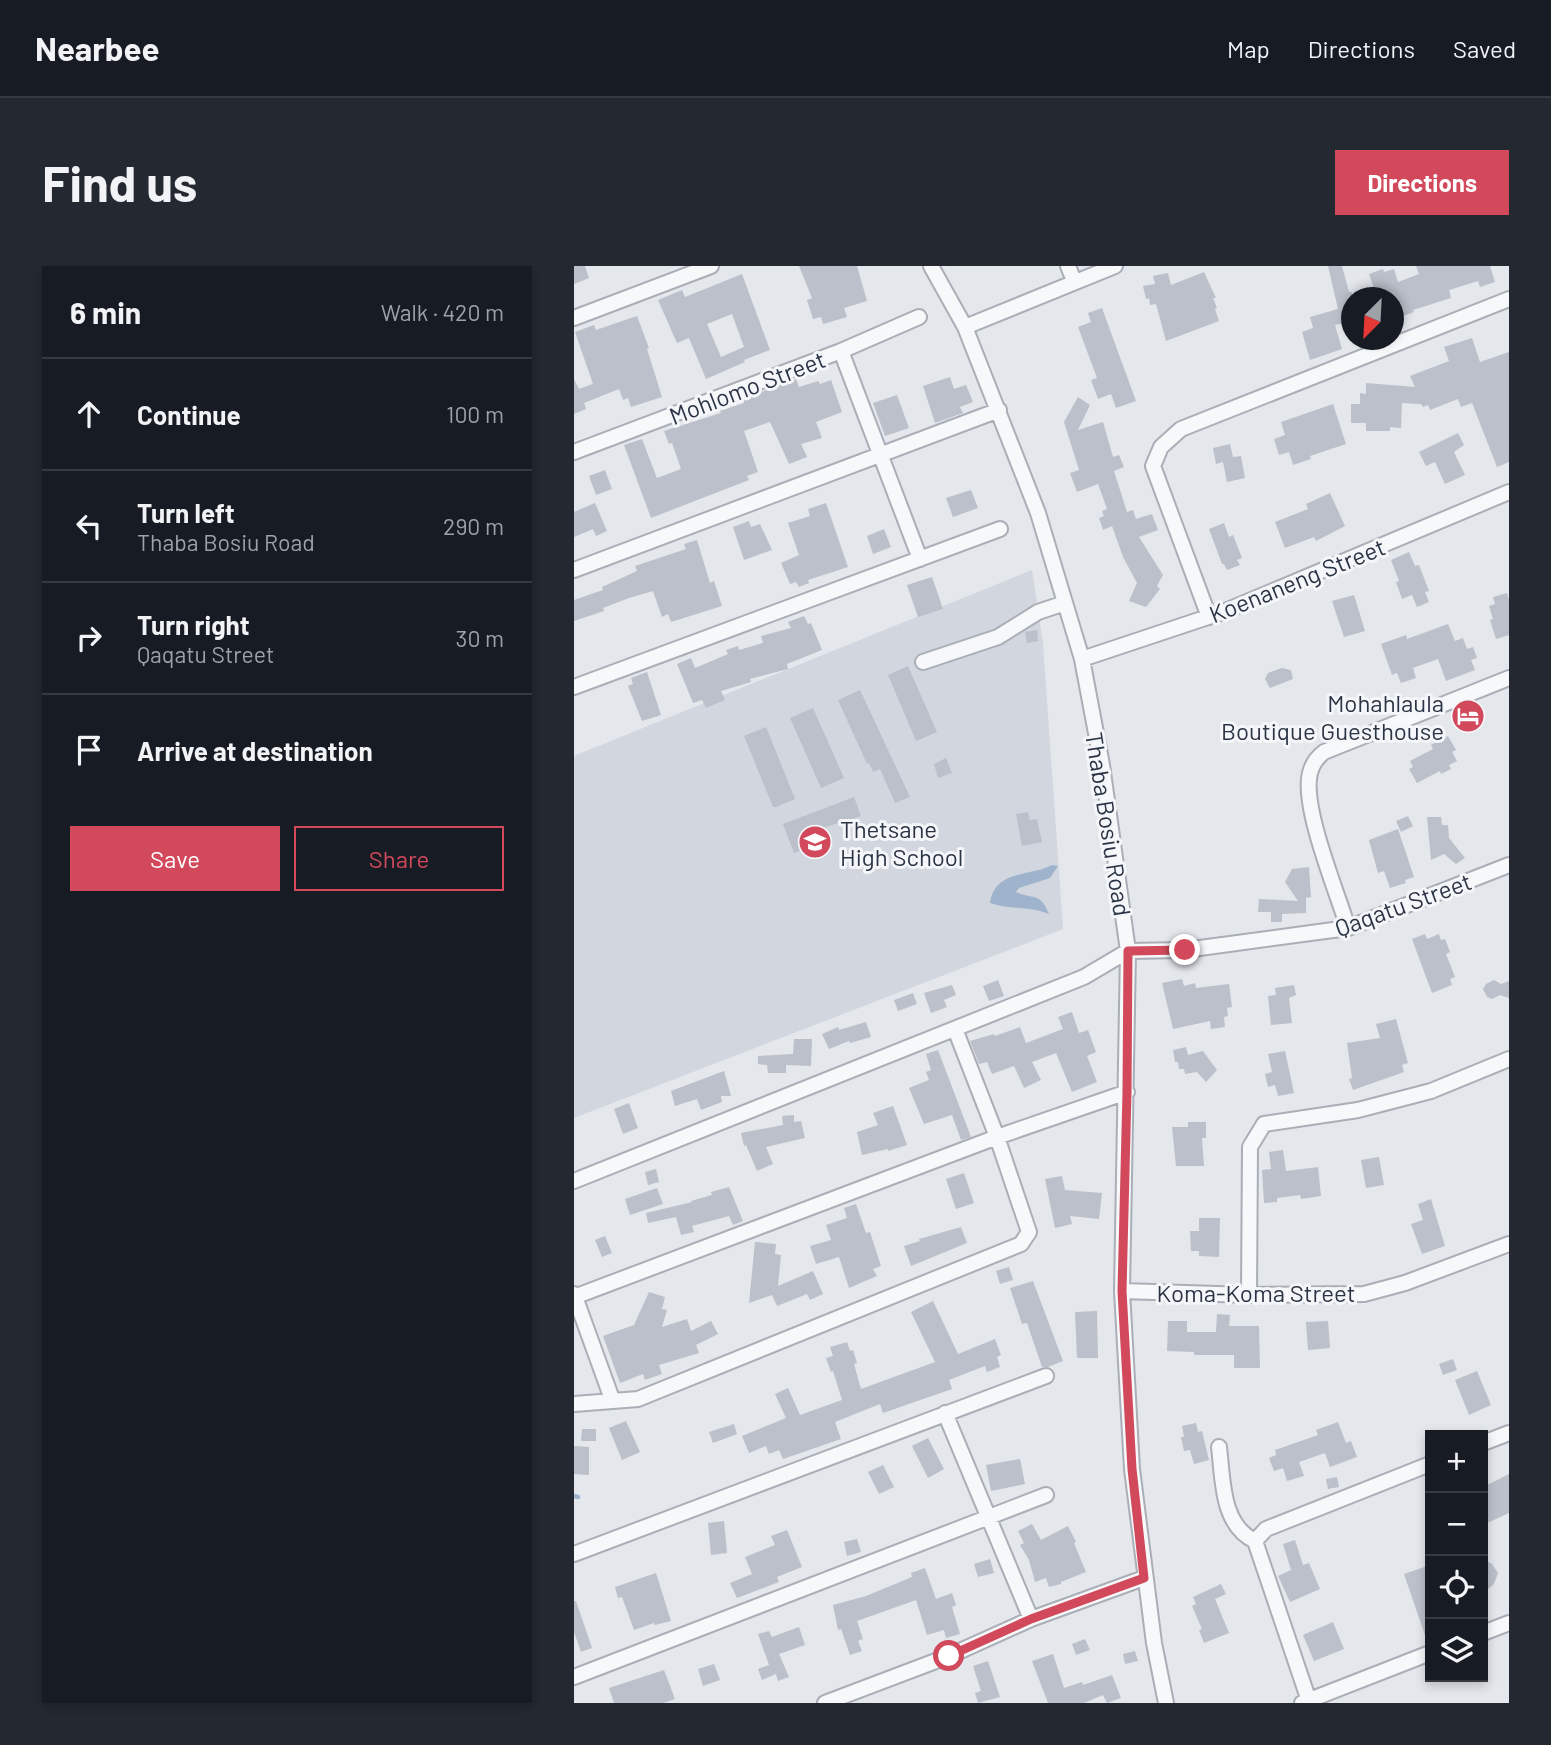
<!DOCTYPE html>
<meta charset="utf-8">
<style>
body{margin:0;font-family:Barlow,sans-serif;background:#242831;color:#f1f3f6}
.controls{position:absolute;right:21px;bottom:21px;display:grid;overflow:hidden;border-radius:0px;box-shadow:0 4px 10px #0003}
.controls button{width:63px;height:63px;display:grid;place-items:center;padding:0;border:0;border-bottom:2px solid #363941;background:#171b24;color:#f1f3f6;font:35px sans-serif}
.compass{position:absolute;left:767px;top:21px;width:63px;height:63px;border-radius:50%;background:#171b24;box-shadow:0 4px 10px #0003;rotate:204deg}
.stop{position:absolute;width:21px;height:21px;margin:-16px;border:5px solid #d1495b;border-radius:50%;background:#fff}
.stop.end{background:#d1495b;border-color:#fff;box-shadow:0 2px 7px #0008}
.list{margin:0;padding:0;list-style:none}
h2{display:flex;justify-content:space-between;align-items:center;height:91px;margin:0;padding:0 28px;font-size:30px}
h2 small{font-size:23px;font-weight:400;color:#9ea1a6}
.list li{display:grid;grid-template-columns:46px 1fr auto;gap:21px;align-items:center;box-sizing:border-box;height:112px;padding:0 28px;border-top:2px solid #363941}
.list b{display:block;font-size:26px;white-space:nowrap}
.list p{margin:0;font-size:23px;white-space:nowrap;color:#9ea1a6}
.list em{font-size:23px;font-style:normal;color:#9ea1a6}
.actions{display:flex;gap:14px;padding:21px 28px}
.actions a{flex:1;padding:16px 0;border:2px solid #d1495b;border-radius:0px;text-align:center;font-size:24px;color:#d1495b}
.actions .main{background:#d1495b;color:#fff}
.icon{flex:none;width:38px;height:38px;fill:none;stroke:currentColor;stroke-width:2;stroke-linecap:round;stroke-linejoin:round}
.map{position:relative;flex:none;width:935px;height:1437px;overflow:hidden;border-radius:0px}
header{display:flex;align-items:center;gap:42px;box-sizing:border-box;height:98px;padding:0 35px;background:#171b24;border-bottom:2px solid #363941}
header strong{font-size:33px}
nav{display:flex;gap:38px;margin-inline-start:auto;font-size:24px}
.intro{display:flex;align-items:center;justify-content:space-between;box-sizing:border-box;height:168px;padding:0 42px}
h1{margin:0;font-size:49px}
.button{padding:18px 32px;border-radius:0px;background:#d1495b;color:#fff;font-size:24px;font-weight:700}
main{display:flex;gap:42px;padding:0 42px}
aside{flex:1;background:#171b24;border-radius:0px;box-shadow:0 4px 10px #0003}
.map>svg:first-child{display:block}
</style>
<header>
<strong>Nearbee</strong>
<nav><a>Map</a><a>Directions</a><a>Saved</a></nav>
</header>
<div class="intro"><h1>Find us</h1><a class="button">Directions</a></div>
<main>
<aside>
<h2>6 min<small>Walk · 420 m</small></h2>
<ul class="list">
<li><svg class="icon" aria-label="ahead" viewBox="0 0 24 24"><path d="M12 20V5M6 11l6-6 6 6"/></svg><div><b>Continue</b></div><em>100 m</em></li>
<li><svg class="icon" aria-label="left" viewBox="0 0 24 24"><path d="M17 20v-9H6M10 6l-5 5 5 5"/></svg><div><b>Turn left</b><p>Thaba Bosiu Road</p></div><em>290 m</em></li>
<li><svg class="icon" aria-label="right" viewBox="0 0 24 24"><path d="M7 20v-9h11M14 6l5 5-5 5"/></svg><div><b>Turn right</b><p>Qaqatu Street</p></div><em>30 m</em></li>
<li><svg class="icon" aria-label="arrive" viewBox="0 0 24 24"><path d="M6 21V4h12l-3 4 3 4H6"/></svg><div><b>Arrive at destination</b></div></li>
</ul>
<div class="actions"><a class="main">Save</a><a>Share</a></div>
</aside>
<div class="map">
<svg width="935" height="1437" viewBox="0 0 935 1437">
<rect width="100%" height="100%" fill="#e4e7ec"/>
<!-- built -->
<path fill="#d2d6de" d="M458,304L469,378L489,663L0,852V490Z"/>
<!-- water -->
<path fill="#9fb4cc" d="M478,599L484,600L476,612L445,622L442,626C458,634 466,625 475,648C456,640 435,644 416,637C421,603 456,611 478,599Z"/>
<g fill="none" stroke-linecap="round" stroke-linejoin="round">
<!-- stream -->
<path stroke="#9fb4cc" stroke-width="4.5" d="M0,1230L4,1231"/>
</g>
<!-- building -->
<path fill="#bbc0ca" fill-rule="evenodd" d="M0,0H11L15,12L0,18Z
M225,0H283L293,35L270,42L273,51L249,58L247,51L239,53L233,34L238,32Z
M754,0H768L775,26H778V55L761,59L768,83L736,94L728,66L739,62L736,51L764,43Z
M842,0H916L921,16L906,21L904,15L875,24L877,32L839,44L840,46L820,53V32H779L800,22L795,8L809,3L810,6L820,3L824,16L845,8Z
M630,6L642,32H639L643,42L641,43L645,55L592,75L582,38L576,39L575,32L572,33L569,20L581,18L579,10L594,7L597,19Z
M168,8L196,84L170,94L171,96L132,113L115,72L103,77L84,34L108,24L111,31ZM158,48L170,81L147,91L133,58Z
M528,42L562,135L542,142L537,128L524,133L517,114L523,112L504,61L517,56L514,47Z
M63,50L75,82L73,83L88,131L57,141L54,132L49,134L45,123L10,137L12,143L0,148V113L5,123L19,118L1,66L20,59L22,64Z
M898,72L906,96L935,86V196L923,201L898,137L887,141L884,133L856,144L854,139L849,141L847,138L828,137L827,162L816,161V165H792V157H777V138H786V127L792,128V117L841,121L836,110L875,95L870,81Z
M376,111L380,123L392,119L399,136L386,141L389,147L361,157L349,120Z
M222,113L225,121L244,115L246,118L257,114L268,146L242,156L248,172L227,178L233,191L215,198L196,156L170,165L184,206L173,210L175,214L77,252L50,179L68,173L83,212L107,203L98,177L95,178L90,165L147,147L146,145L170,137L169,133Z
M323,129L335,162L311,170L299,137Z
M504,131L516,139L504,164L529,156L539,191L545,189L550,201L540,205L553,246L559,244L562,253L578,248L584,264L565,271L589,309L583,320L586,323L572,341L555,335L563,317L549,291L538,260L529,264L525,252L530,250L528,245L533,243L524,218L503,226L496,207L505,204L490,156Z
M759,138L772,178L736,190L737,193L719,199L715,186L705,189L700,173L711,169L707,156Z
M884,167L890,179L880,186L891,209L871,218L861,196L852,200L845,186Z
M656,178L659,191L667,190L671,212L653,216L649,196L642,198L639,182Z
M31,204L38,223L22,229L15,210Z
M397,224L404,242L379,251L372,232Z
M756,227L771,260L742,275L740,271L711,282L701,256L734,243L732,238Z
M21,237L33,265L22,270L19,263L0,271V246Z
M252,237L274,301L234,314L235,317L225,321L222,316L216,318L207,297L225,289L214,257L236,250L234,243Z
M175,255L177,261L186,258L198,284L170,294L159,261Z
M650,257L655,271L659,269L668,292L663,294L666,299L653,304L650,298H648L635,263Z
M310,263L317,281L299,288L293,270Z
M123,274L136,317L140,315L148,340L97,356L94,348L88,351L79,325L55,332L29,342L30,345L0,355V334L29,324L28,321L63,305L61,300L112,283L110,278Z
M835,286L841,300L845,299L855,325L851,326L855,336L843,341L838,329L828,333L822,316L825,315L817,294Z
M358,311L369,343L344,351L333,319Z
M933,327L935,334V369L922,373L916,354L919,353L915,340L921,338L919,331Z
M780,329L791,365L770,371L758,335Z
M230,350L234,358L237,357L248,384L213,398L214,403L176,413L177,416L147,425L151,434L132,442L128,434L119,437L103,398L117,392L121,402L154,388L152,384L164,380L165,384L189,377L187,370L217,362L214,356Z
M874,358L881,375L889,372L893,383L899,381L903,392L897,394L901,404L872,415L864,393L839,402L842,412L827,417L823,407L818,409L807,378L832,369L833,373Z
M463,364L464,375L453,377L451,366Z
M334,400L363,466L342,475L314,409Z
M708,402L717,404L719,413L696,422L691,413L694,407Z
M73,406L87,449L68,455L54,420L59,418L57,412Z
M286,424L336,531L321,537L306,503L299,506L295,497L293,498L264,434Z
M239,442L270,512L247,522L216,452Z
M192,461L221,533L202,541H199L170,470Z
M874,470L882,484L878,486L883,495L875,499L877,503L867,508L866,505L843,517L835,503L839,501L836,495L859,483L857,479Z
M372,492L378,507L364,512L360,498Z
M280,531L287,550L236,566L241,579L220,587L209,558Z
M454,546L456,554L463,553L468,576L448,580L442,548Z
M834,550L839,560L827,566L822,555Z
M853,551H867L868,559H874L875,572L891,592L882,598L870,588L857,594Z
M824,563L840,611L831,614L832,617L816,622L810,605L804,607L795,574Z
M735,601L737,631L732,632V647L708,648V656H697V646H684L685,633L724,635L711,616L718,603Z
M851,668L853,673L865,668L867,674L871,673L876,686L872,688L881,711L876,713L878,719L858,727L838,673Z
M608,713L610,720L621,717L622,722L655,718L658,741L653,742L654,750L650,751L651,761L637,763L636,755L599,763L588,717Z
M424,714L430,730L415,735L409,720Z
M920,714L927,718L935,715V732L926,729L918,733L913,731L909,723L912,718Z
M378,719L382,729L370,734L373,741L357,747L350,727Z
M720,719L722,729L715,732L718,757L697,759L694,730L702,729L701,722Z
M339,727L343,738L324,745L320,734Z
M498,746L505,767L514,764L522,786L513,790L523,816L498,826L482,787L458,796L467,814L450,822L440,800L418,808L413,796L405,798L396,775L420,768L421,770L446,761L452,777L489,763L484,751Z
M822,753L834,797L828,799L830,806L779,824L775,813L778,812L773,777L806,772L802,758Z
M292,756L297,771L276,777L275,775L255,783L248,768L264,761L265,764Z
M220,773H238L237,800L212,799V807H194L193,799L184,798V790L219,788Z
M612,781L614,789L629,785L643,804L632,816L623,806L611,808L610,803H605L604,796H601L599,784Z
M364,784L397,871L387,874L378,849L350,858L335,822L355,814L352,806L357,804L352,788Z
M711,785L720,827L704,830L701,819L694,821L691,808L698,806L694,788Z
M150,805L157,830H147L148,836L127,844L123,833L101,840L97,825Z
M55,837L64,862L49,868L40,843Z
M319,840L333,879L314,885V883L288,889L283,866L304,859L299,847Z
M220,849V856L227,855L231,872L192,881L199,898L183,905L172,879L170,880L167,867L209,859L208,850Z
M614,856H632V872H628L630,900H602L598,861H614Z
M709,884L712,905L744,901L747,930L727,933L726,929L703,932V936L690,937L688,904L697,903L695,886Z
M805,891L810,919L792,922L787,894Z
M82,903L85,916L74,919L71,906Z
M390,907L400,937L382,943L372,913Z
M488,910L491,924L528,927L525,953L496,950L498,958L481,962L471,913Z
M155,921L169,955L159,959L155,950L118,960L120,966L107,969L102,951L74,957L72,947L118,936L117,935L138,929L137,926Z
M83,922L89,938L56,949L51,933Z
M857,933L871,980L848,988L837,958L849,954L844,938Z
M282,938L292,967L296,966L307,1000L299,1003L303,1010L275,1022L265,991L242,998L236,980L257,974L252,959L273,952L270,942Z
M625,952H646L645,991L625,990V985H617L616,965H625Z
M387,961L393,977L337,1000L330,980L346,975L345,973Z
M31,970L38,987L28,991L21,974Z
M181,976L202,978L201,988L207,989L204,1020L239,1005L249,1028L236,1034L233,1028L203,1040L198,1029L175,1037Z
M435,1001L439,1014L426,1018L422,1005Z
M459,1015L489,1095L474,1101H468L453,1057L448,1058L436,1022Z
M75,1026L91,1031L88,1043L93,1044L88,1061L113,1053L117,1065L137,1055L144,1068L122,1079L125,1087L85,1099L88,1108L71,1114L69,1108L46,1117L29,1070L60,1059Z
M359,1035L384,1088L421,1073L427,1089L423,1091L426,1101L413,1106L411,1100L375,1114L378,1123L309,1147L306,1138L261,1156L267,1173L209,1193L205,1184L195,1188L192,1180L175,1187L168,1170L212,1152L201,1128L214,1122L226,1149L268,1134L259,1105L257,1106L252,1092L259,1090L256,1081L273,1076L276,1085L279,1084L283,1097L280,1098L287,1123L361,1096L337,1046Z
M523,1045L524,1092H503L501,1046Z
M643,1048L656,1049L655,1060H685L686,1102H660V1089H620V1086L593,1085L594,1055H613V1066H642Z
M754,1055L756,1082L734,1084L732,1056Z
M879,1093L883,1104L869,1109L865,1098Z
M903,1105L917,1139L895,1149L881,1114Z
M52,1155L66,1186L48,1194L35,1162Z
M764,1156L772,1177L777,1175L783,1191L756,1201L751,1187L725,1196L730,1210L713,1215L709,1202L700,1205L695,1192L702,1189L701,1184L744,1169L742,1164Z
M622,1157L624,1166L628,1165L635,1194L620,1198L616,1184L610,1185L607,1171H610L608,1160Z
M160,1158L163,1168L139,1177L135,1166Z
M8,1163H22V1175H7Z
M354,1172L370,1203L354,1212L338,1180Z
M0,1180L15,1181V1209L0,1208Z
M446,1193L451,1218L417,1225L412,1199Z
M309,1199L320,1221L305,1228L294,1206Z
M935,1208V1247L909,1259V1221Z
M763,1211L765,1221L754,1223L752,1213Z
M150,1255L153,1287L137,1289L134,1257Z
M458,1258L467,1274L494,1260L502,1276L500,1277L512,1306L487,1316V1318L475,1321L472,1312L461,1316L455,1294L446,1279L450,1277L444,1265Z
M213,1264L228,1301L203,1311L205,1316L163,1332L156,1317L178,1308L171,1291L201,1279L197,1270Z
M283,1273L287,1286L273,1290L270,1276Z
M721,1274L729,1299L735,1297L746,1323L716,1336L704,1310L717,1304L709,1278Z
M416,1293L420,1307L404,1311L400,1298Z
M909,1293L918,1298L924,1307L920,1318L909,1327Z
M856,1299V1378H854L830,1308Z
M351,1302L362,1333L378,1327L382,1339L378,1341L386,1368L372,1372L370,1364L353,1369L342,1334L283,1355L289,1373L284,1375L288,1385L276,1389L267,1363L264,1364L259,1339L292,1330L338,1311L337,1307Z
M82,1307L97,1355L81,1359L80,1357L60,1364L48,1331L44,1332L41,1321Z
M647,1318L652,1328L641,1333L655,1367L630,1377L625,1364L628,1363L618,1340L622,1338L619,1331Z
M0,1335H2L18,1382L7,1386L0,1366Z
M759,1356L770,1383L740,1395L729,1369Z
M225,1361L231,1379L205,1388L215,1411L204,1415L202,1408L188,1414L184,1403L195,1399L184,1368L195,1365L198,1371Z
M511,1373L516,1384L502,1389L498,1378Z
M561,1385L564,1395L551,1398L549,1388Z
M479,1388L490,1422L508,1416L509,1419L538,1409L547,1432L533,1437L529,1429L510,1437H474L458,1395Z
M414,1395L426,1431L404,1437L401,1427L407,1425L399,1400Z
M140,1398L146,1414L129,1420L124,1403Z
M90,1404L101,1433L89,1437H40L35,1422Z"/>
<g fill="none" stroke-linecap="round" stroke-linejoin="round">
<defs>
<path id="minor" d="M357,0L391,61L464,247L508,393L528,499L554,685L548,1025L558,1203L580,1377L592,1437
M494,0L500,15
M0,52L137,0
M391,61L541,0
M267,85L346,293
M0,186L267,85L345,51
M0,304L425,144
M635,351L579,200L587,181L607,163L935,33
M508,393L649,346L935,226
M349,396L424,371L464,346L491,337
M0,421L426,263
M774,662C763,626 731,549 735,513C736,501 741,493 750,486L935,412
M0,915L510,711L554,685L611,684L774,662L935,599
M548,1025L675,1029L790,1028L831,1017L935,978
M0,1028L38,1133
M675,1029L676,881L690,858L784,844L857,825L935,793
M0,1031L423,871L553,826
M0,1138L64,1133L447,978L455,966L423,871L381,763
M371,1147L457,1353
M909,1177L935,1167
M645,1181C649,1213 647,1259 681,1275
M681,1275L692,1263L856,1198
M681,1275L735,1435
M0,1288L472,1110
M909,1367L935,1357
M0,1411L472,1229
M251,1437L375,1390L457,1353L570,1312
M728,1437L856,1387"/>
</defs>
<!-- minor casing -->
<use href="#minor" stroke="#a9aeb7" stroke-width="18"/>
<!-- minor -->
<use href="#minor" stroke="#f7f8fa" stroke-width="14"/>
</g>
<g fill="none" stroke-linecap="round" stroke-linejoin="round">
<!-- route -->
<path stroke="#d1495b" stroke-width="9" d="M375,1390L457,1353L570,1312L558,1203L548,1025L553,826L554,685L611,684"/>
</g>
<!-- icons -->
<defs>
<symbol id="hotel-disc" viewBox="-11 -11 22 22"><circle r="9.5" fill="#d1495b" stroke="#f4f6f9"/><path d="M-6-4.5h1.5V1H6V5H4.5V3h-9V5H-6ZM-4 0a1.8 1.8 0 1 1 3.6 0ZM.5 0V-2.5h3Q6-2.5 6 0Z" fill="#fff"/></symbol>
<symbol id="school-disc" viewBox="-11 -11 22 22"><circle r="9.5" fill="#d1495b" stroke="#f4f6f9"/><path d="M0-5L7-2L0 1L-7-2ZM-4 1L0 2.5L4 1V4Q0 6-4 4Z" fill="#fff"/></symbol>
</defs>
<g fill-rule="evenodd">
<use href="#hotel-disc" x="875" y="431" width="38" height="38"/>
<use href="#school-disc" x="222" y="557" width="38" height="38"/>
</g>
<g text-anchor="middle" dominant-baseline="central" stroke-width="6" stroke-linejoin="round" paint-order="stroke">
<!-- street labels -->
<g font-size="24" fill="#2b3445" stroke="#f4f6f9">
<text transform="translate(173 121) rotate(-21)">Mohlomo Street</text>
<text transform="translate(723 314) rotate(-22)">Koenaneng Street</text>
<text transform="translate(535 558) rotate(81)">Thaba Bosiu Road</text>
<text transform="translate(829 638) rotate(-20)">Qaqatu Street</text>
<text x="682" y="1026">Koma-Koma Street</text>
</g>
<!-- poi labels -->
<g font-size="24" fill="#2b3445" stroke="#f4f6f9" text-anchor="end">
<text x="870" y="436">Mohahlaula<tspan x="870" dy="28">Boutique Guesthouse</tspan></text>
<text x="266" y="562" text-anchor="start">Thetsane<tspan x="266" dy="28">High School</tspan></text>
</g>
</g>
</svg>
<div class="controls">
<button>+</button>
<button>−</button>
<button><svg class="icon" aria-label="locate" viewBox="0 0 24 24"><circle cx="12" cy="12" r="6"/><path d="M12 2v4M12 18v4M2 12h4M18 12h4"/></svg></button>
<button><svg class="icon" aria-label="layers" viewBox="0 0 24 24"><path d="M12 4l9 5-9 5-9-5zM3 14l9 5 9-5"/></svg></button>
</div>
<svg class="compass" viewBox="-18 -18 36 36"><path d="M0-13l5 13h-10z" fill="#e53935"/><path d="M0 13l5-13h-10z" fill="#9ea1a6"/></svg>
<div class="stop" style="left:375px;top:1390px"></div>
<div class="stop end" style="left:611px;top:684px"></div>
</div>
</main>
